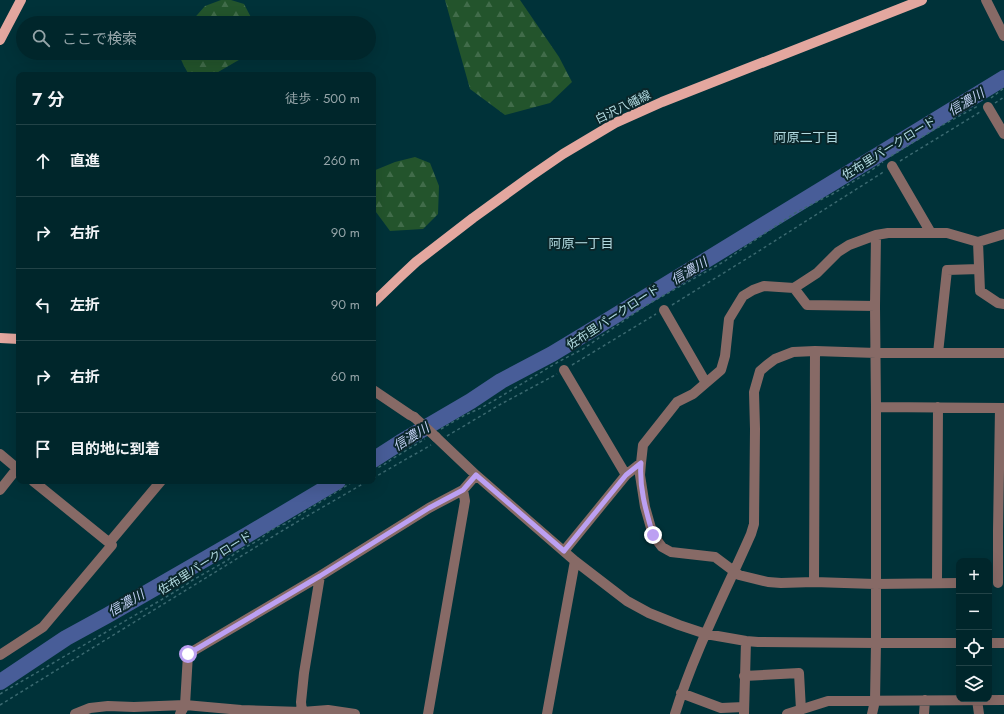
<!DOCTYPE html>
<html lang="ja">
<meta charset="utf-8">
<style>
body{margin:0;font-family:Jost,"Noto Sans JP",sans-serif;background:#0e3237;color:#f1f3f6}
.controls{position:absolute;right:12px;bottom:12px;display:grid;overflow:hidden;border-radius:8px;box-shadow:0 4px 16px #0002}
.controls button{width:36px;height:36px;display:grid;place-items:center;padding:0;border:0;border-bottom:1px solid #224347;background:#00262b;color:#f1f3f6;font:20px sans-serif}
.stop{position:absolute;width:12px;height:12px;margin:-9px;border:3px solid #bca0f2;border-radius:50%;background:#fff}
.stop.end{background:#bca0f2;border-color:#fff;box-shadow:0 1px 4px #0008}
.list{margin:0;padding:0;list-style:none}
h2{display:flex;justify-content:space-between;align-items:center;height:52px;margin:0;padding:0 16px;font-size:17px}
h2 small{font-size:13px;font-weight:400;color:#95a5a9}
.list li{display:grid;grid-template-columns:26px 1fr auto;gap:12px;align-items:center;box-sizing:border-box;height:72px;padding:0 16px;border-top:1px solid #224347}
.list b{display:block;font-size:15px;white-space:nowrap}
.list em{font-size:13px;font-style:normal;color:#95a5a9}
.icon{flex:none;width:22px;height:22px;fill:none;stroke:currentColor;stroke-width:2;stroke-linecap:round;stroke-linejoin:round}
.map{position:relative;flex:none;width:1004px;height:714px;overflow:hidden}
.search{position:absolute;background:#00262b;box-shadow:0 4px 16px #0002;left:16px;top:16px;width:360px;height:44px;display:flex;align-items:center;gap:10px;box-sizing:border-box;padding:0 14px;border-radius:22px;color:#95a5a9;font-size:15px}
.panel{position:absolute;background:#00262b;box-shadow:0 4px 16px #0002;left:16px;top:72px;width:360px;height:412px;border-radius:8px}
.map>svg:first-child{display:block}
</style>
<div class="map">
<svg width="1004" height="714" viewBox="0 0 1004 714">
<defs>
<pattern id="forest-firs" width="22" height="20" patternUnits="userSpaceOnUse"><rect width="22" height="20" fill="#23542c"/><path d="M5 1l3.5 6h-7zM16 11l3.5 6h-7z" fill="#416c4a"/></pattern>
</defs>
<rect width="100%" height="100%" fill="#003239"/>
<!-- forest -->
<path fill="url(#forest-firs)" d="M221,0H231L244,4L254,23H190L205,6Z
M445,0H520L559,57L572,82L550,103L505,115L470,89Z
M178,53H247L244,57L213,75H189L184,66Z
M415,157L430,163L439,186L438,214L423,229L390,231L373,208V171L395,162Z"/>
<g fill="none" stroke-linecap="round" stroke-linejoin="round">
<!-- river -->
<path stroke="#485d98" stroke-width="16" d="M373,460L401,442L471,401L501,381L552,354L595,328L1004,78
M0,682L66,638L108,615L247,535L338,481"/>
<!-- path -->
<path stroke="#3a6970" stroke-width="1.5" stroke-dasharray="3 3" stroke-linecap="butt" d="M991,98L1004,88
M995,103L1004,97
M891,156L935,129L978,106
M900,161L980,112
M672,305L751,256L885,171
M572,365L656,314
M441,429L465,415L481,408L495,400L558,362L583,349L645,306L725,261L736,253L795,213L822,199L831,195L869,172L883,162
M447,436L501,404L557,374
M373,470L385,464L392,459L397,456L425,439
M373,478L431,445
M0,694L161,600L186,585L191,581L228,560C236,550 250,546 260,539C263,537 265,535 267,533C273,529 278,526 285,524L354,481
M0,705L285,529L368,481"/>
<!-- minor -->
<path stroke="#876a66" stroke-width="10" d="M986,0L1004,36
M988,107L1004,134
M892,166L931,233
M978,242L980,291L998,303L1004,304
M794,288L807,305L875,306
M664,310L706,383
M938,353L947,270L979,269
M564,370L626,475
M373,390L410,415L414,417
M876,407L1004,408
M436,437L476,475L575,561L627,601L649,613L679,625L706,634L746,641L758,642L876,643H959
M0,454L19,470
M0,490L19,466
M109,543L161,481
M564,551L626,475L641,463
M814,582L815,351
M937,583L938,407
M959,583L875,584L814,582L781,583L768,582L739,575L715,557L671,552L662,547L653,535L645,507L640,475L641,463L643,445L677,402L693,394L721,370L725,356L729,319L743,296L753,290L764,286L794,288L817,273L838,252L849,245L876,235L888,233H947L978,242L1004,234
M998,583V531L1000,408
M989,643H1004
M0,655L43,627L112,545L33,481
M744,676L799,673L801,710
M681,693L721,708L744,707
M977,700L979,714
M75,714L90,708L108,706L134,707L185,705L241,710L302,712L328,710L355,714
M180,714L185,705L188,654L320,576L429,508L463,490L476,475
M302,714V712L301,702L304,673L320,576
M428,714L465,501L463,490
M547,714L575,561
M675,714C694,652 725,593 751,534L754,524L755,429L754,392L760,371L767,365L775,359L793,352L815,351L876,353H1004
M744,714L746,641
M787,714L828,701L1004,700
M872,714L875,701L876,643V407L875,306L876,235
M924,714L925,700"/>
<!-- major -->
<path stroke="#e3a79f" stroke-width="10" d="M0,40L21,0
M373,303L401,276L416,262L473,218L531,176L563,154L615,123L662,102L922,0
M0,338L19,339"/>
<!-- minor-bridge -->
<path stroke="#876a66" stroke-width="10" d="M414,417L436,437"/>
</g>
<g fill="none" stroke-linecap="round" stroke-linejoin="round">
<!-- route -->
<path stroke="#bca0f2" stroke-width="5" d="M188,654L320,576L429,508L463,490L476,475L564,551L626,475L641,463C639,488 646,511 653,535"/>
</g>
<g text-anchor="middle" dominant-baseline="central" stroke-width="4" stroke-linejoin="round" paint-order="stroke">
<!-- street labels -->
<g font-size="12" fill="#b2dae0" stroke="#0a262a">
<text transform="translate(623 107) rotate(-26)">白沢八幡線</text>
<text transform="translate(889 148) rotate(-32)">佐布里パークロード</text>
<text transform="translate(613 317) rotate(-33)">佐布里パークロード</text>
<text transform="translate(205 563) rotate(-32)">佐布里パークロード</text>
</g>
<!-- water labels -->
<g font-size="13" font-style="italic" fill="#c2d0f3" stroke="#0a262a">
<text transform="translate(966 102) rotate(-31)">信濃川</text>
<text transform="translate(689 271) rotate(-31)">信濃川</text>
<text transform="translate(411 437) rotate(-32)">信濃川</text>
<text transform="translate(126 603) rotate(-30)">信濃川</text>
</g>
<!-- neighbourhood labels -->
<g font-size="13" fill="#b2dae0" stroke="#0a262a">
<text x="806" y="137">阿原二丁目</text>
<text x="581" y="243">阿原一丁目</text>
</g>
</g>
</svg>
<div class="controls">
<button>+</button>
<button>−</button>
<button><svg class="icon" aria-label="locate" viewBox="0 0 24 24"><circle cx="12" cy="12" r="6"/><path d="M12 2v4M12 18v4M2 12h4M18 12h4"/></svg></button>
<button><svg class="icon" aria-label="layers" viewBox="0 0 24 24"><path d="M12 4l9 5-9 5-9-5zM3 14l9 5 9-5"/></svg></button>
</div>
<div class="stop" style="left:188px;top:654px"></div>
<div class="stop end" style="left:653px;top:535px"></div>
<div class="search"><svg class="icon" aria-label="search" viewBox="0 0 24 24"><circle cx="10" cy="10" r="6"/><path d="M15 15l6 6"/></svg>ここで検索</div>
<section class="panel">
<h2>7 分<small>徒歩 · 500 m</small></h2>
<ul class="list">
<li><svg class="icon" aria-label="ahead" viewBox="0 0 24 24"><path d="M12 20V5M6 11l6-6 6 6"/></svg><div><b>直進</b></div><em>260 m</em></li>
<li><svg class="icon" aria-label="right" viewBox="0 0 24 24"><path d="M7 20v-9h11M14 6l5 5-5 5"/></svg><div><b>右折</b></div><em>90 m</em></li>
<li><svg class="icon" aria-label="left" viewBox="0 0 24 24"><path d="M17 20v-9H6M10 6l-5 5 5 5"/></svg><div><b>左折</b></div><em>90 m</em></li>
<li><svg class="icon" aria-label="right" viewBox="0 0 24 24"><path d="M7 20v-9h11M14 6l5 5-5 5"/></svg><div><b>右折</b></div><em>60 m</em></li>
<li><svg class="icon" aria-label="arrive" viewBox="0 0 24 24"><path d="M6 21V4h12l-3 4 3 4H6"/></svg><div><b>目的地に到着</b></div></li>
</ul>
</section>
</div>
